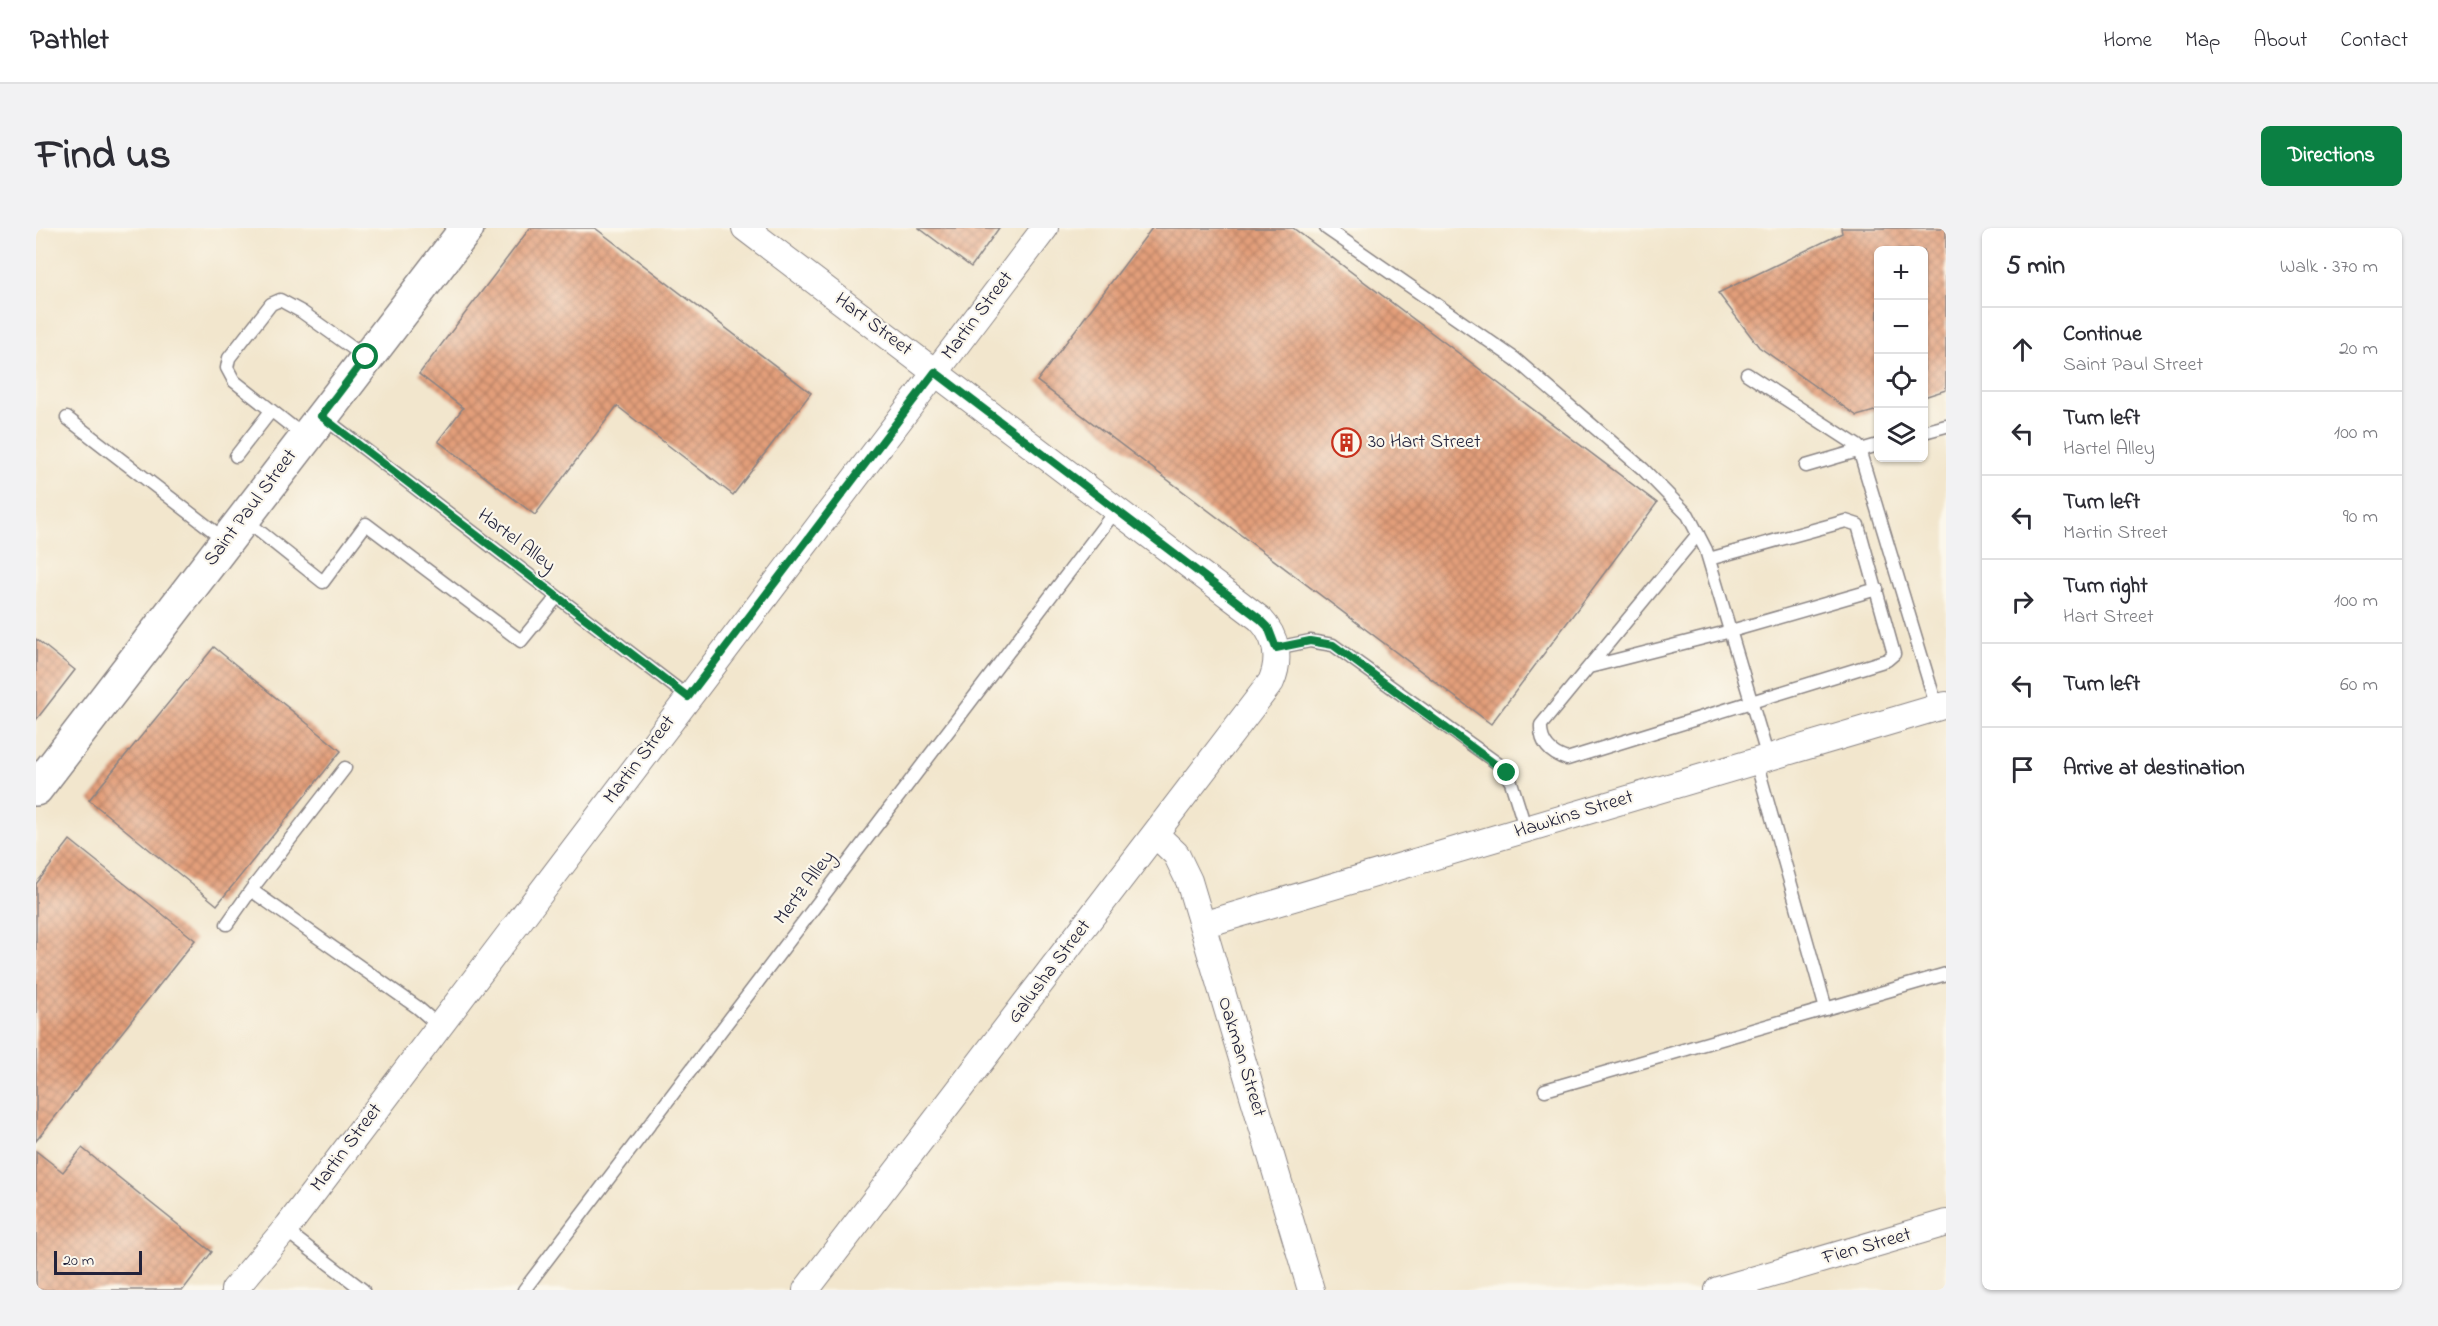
<!DOCTYPE html>
<meta charset="utf-8">
<style>
body{margin:0;font-family:"Indie Flower",sans-serif;background:#f2f2f3;color:#2b2b33}
.controls{position:absolute;right:18px;top:18px;display:grid;overflow:hidden;border-radius:9px;box-shadow:0 2px 4px #0004}
.controls button{width:54px;height:54px;display:grid;place-items:center;padding:0;border:0;border-bottom:2px solid #e1e1e2;background:#fff;color:#2b2b33;font:30px sans-serif}
.scale{position:absolute;left:18px;bottom:15px;width:88px;box-sizing:border-box;padding-left:6px;border:3px solid #22223b;border-top:0;font-size:16px;line-height:21px;white-space:nowrap;color:#22223b;-webkit-text-stroke:4px #fbf7ec;paint-order:stroke}
.stop{position:absolute;width:18px;height:18px;margin:-14px;border:4px solid #0b8043;border-radius:50%;background:#fff}
.stop.end{background:#0b8043;border-color:#fff;box-shadow:0 2px 6px #0008}
.list{margin:0;padding:0;list-style:none}
h2{display:flex;justify-content:space-between;align-items:center;height:78px;margin:0;padding:0 24px;font-size:26px}
h2 small{font-size:20px;font-weight:400;color:#7c7c81}
.list li{display:grid;grid-template-columns:39px 1fr auto;gap:18px;align-items:center;box-sizing:border-box;height:84px;padding:0 24px;border-top:2px solid #e1e1e2}
.list b{display:block;font-size:22px;white-space:nowrap}
.list p{margin:0;font-size:20px;white-space:nowrap;color:#7c7c81}
.list em{font-size:20px;font-style:normal;color:#7c7c81}
.icon{flex:none;width:33px;height:33px;fill:none;stroke:currentColor;stroke-width:2;stroke-linecap:round;stroke-linejoin:round}
.map{position:relative;flex:none;width:1910px;height:1062px;overflow:hidden;border-radius:9px}
header{display:flex;align-items:center;gap:36px;box-sizing:border-box;height:84px;padding:0 30px;background:#fff;border-bottom:2px solid #e1e1e2}
header strong{font-size:28px}
nav{display:flex;gap:33px;margin-inline-start:auto;font-size:21px}
.intro{display:flex;align-items:center;justify-content:space-between;box-sizing:border-box;height:144px;padding:0 36px}
h1{margin:0;font-size:42px}
.button{padding:15px 27px;border-radius:9px;background:#0b8043;color:#fff;font-size:21px;font-weight:700}
main{display:flex;gap:36px;padding:0 36px}
aside{flex:1;background:#fff;border-radius:9px;box-shadow:0 2px 4px #0004}
.map>svg:first-child{display:block}
</style>
<header>
<strong>Pathlet</strong>
<nav><a>Home</a><a>Map</a><a>About</a><a>Contact</a></nav>
</header>
<div class="intro"><h1>Find us</h1><a class="button">Directions</a></div>
<main>
<div class="map">
<svg width="1910" height="1062" viewBox="0 0 1910 1062">
<defs>
<pattern id="building-cross-hatch" width="8" height="8" patternUnits="userSpaceOnUse" patternTransform="scale(1.5)"><rect width="8" height="8" fill="#e39f7a"/><path d="M0 0l8 8M0 8l8-8" fill="none" stroke="#b88165"/></pattern>
</defs>
<rect width="100%" height="100%" fill="#fbf7ec"/>
<filter id="ink" filterUnits="userSpaceOnUse"><feTurbulence type="fractalNoise" baseFrequency=".0167" numOctaves="2"/><feDisplacementMap in="SourceGraphic" scale="12" xChannelSelector="R" yChannelSelector="G"/><feConvolveMatrix kernelMatrix="1 2 1 2 8 2 1 2 1" color-interpolation-filters="sRGB"/></filter>
<filter id="wash" filterUnits="userSpaceOnUse"><feTurbulence type="fractalNoise" baseFrequency=".008" numOctaves="4" result="noise"/><feDisplacementMap in="SourceGraphic" scale="24" xChannelSelector="R" yChannelSelector="G"/><feGaussianBlur stdDeviation="1.35" result="paint"/><feColorMatrix in="noise" values="0 0 0 0 0 0 0 0 0 0 0 0 0 0 0 0 0 1.4 0 .05"/><feComposite in="paint" operator="in"/></filter>
<g filter="url(#wash)">
<rect width="100%" height="100%" fill="#f2e6cd"/>
<g id="blocks">
<!-- building -->
<path fill="url(#building-cross-hatch)" d="M494,0H559L775,165L697,267L581,178L499,287L402,213L427,180L383,146Z
M883,0H963L935,39Z
M1116,0H1257L1621,275L1455,496L1001,153Z
M1805,0H1910V162L1888,169V22H1842V182L1821,188L1723,119L1682,65L1806,5Z
M0,411L39,442L0,492Z
M178,419L305,523L181,677L53,572Z
M34,612L159,712L0,913V656Z
M46,920L176,1024L147,1062H0V923L27,944Z"/>
</g>
</g>
<g filter="url(#ink)">
<use href="#blocks" fill-opacity="0" stroke="#8a8484" stroke-width="1.5"/>
<g fill="none" stroke-linecap="round" stroke-linejoin="round">
<defs>
<path id="service" d="M1290,0L1479,131L1607,241L1652,287L1670,322L1732,530
M1711,146L1822,218L1901,480
M31,190L189,312
M288,190L652,469
M1888,204L1910,198
M269,209L198,153L191,140L193,130L235,76L244,72L266,84L329,129
M200,228L235,183
M1770,238L1842,217
M208,291L287,354L330,296L485,413L521,369
M1662,306L1505,497C1504,515 1514,526 1531,531L1851,432L1858,426L1822,297L1810,293L1673,331
M1240,420L1274,413L1297,417L1465,538L1475,554L1490,602
M1553,439L1695,403L1841,361
M1720,533L1790,781
M215,662L309,540
M191,696L215,662L381,779L403,798
M1509,862L1910,746
M249,1002L327,1062
M488,1062L1080,282"/>
<path id="minor" d="M709,0L1224,391C1241,409 1245,431 1235,454L770,1062
M1119,606L1140,626L1153,653L1275,1062
M1166,697L1910,477
M198,1062L252,998L1009,0
M1682,1062L1910,995"/>
<path id="secondary" d="M0,561L431,0"/>
</defs>
<!-- service casing -->
<use href="#service" stroke="#8a8484" stroke-width="15"/>
<!-- minor casing -->
<use href="#minor" stroke="#8a8484" stroke-width="28"/>
<!-- secondary casing -->
<use href="#secondary" stroke="#8a8484" stroke-width="36"/>
<!-- service -->
<use href="#service" stroke="#fff" stroke-width="12"/>
<!-- minor -->
<use href="#minor" stroke="#fff" stroke-width="26"/>
<!-- secondary -->
<use href="#secondary" stroke="#fff" stroke-width="33"/>
</g>
</g>
<g fill="none" stroke-linecap="round" stroke-linejoin="round" filter="url(#ink)">
<!-- route -->
<path stroke="#0b8043" stroke-width="8" d="M330,129L285,188L652,469L899,144L1224,391L1232,399L1240,420L1274,413L1297,417L1471,545"/>
</g>
<!-- icons -->
<defs>
<symbol id="building-ring" viewBox="-11 -11 22 22"><circle r="9.5" fill="#fbf7ec" stroke="#c8321e" stroke-width="1.5"/><path d="M-4-6H4V6H1V3H-1V6H-4ZM-2.5-4.3h1.7v1.8h-1.7ZM.8-4.3h1.7v1.8H.8ZM-2.5-1h1.7V.8h-1.7ZM.8-1h1.7V.8H.8Z" fill="#c8321e"/></symbol>
</defs>
<g fill-rule="evenodd">
<use href="#building-ring" x="1294" y="198" width="33" height="33"/>
</g>
<g text-anchor="middle" dominant-baseline="central" stroke-width="4.5" stroke-linejoin="round" paint-order="stroke">
<!-- street labels -->
<g font-size="20" fill="#22223b" stroke="#fbf7ec">
<text transform="translate(942 88) rotate(-53)">Martin Street</text>
<text transform="translate(837 97) rotate(37)">Hart Street</text>
<text transform="translate(215 280) rotate(-53)">Saint Paul Street</text>
<text transform="translate(480 313) rotate(37)">Hartel Alley</text>
<text transform="translate(604 532) rotate(-53)">Martin Street</text>
<text transform="translate(1538 587) rotate(-17)">Hawkins Street</text>
<text transform="translate(769 660) rotate(-53)">Mertz Alley</text>
<text transform="translate(1014 744) rotate(-53)">Galusha Street</text>
<text transform="translate(1205 829) rotate(73)">Oakman Street</text>
<text transform="translate(311 920) rotate(-53)">Martin Street</text>
<text transform="translate(1831 1019) rotate(-16)">Fien Street</text>
</g>
<!-- poi labels -->
<g font-size="20" fill="#22223b" stroke="#fbf7ec" text-anchor="start">
<text x="1332" y="214">30 Hart Street</text>
</g>
</g>
</svg>
<div class="controls">
<button>+</button>
<button>−</button>
<button><svg class="icon" aria-label="locate" viewBox="0 0 24 24"><circle cx="12" cy="12" r="6"/><path d="M12 2v4M12 18v4M2 12h4M18 12h4"/></svg></button>
<button><svg class="icon" aria-label="layers" viewBox="0 0 24 24"><path d="M12 4l9 5-9 5-9-5zM3 14l9 5 9-5"/></svg></button>
</div>
<div class="scale">20 m</div>
<div class="stop" style="left:330px;top:129px"></div>
<div class="stop end" style="left:1471px;top:545px"></div>
</div>
<aside>
<h2>5 min<small>Walk · 370 m</small></h2>
<ul class="list">
<li><svg class="icon" aria-label="ahead" viewBox="0 0 24 24"><path d="M12 20V5M6 11l6-6 6 6"/></svg><div><b>Continue</b><p>Saint Paul Street</p></div><em>20 m</em></li>
<li><svg class="icon" aria-label="left" viewBox="0 0 24 24"><path d="M17 20v-9H6M10 6l-5 5 5 5"/></svg><div><b>Turn left</b><p>Hartel Alley</p></div><em>100 m</em></li>
<li><svg class="icon" aria-label="left" viewBox="0 0 24 24"><path d="M17 20v-9H6M10 6l-5 5 5 5"/></svg><div><b>Turn left</b><p>Martin Street</p></div><em>90 m</em></li>
<li><svg class="icon" aria-label="right" viewBox="0 0 24 24"><path d="M7 20v-9h11M14 6l5 5-5 5"/></svg><div><b>Turn right</b><p>Hart Street</p></div><em>100 m</em></li>
<li><svg class="icon" aria-label="left" viewBox="0 0 24 24"><path d="M17 20v-9H6M10 6l-5 5 5 5"/></svg><div><b>Turn left</b></div><em>60 m</em></li>
<li><svg class="icon" aria-label="arrive" viewBox="0 0 24 24"><path d="M6 21V4h12l-3 4 3 4H6"/></svg><div><b>Arrive at destination</b></div></li>
</ul>
</aside>
</main>
